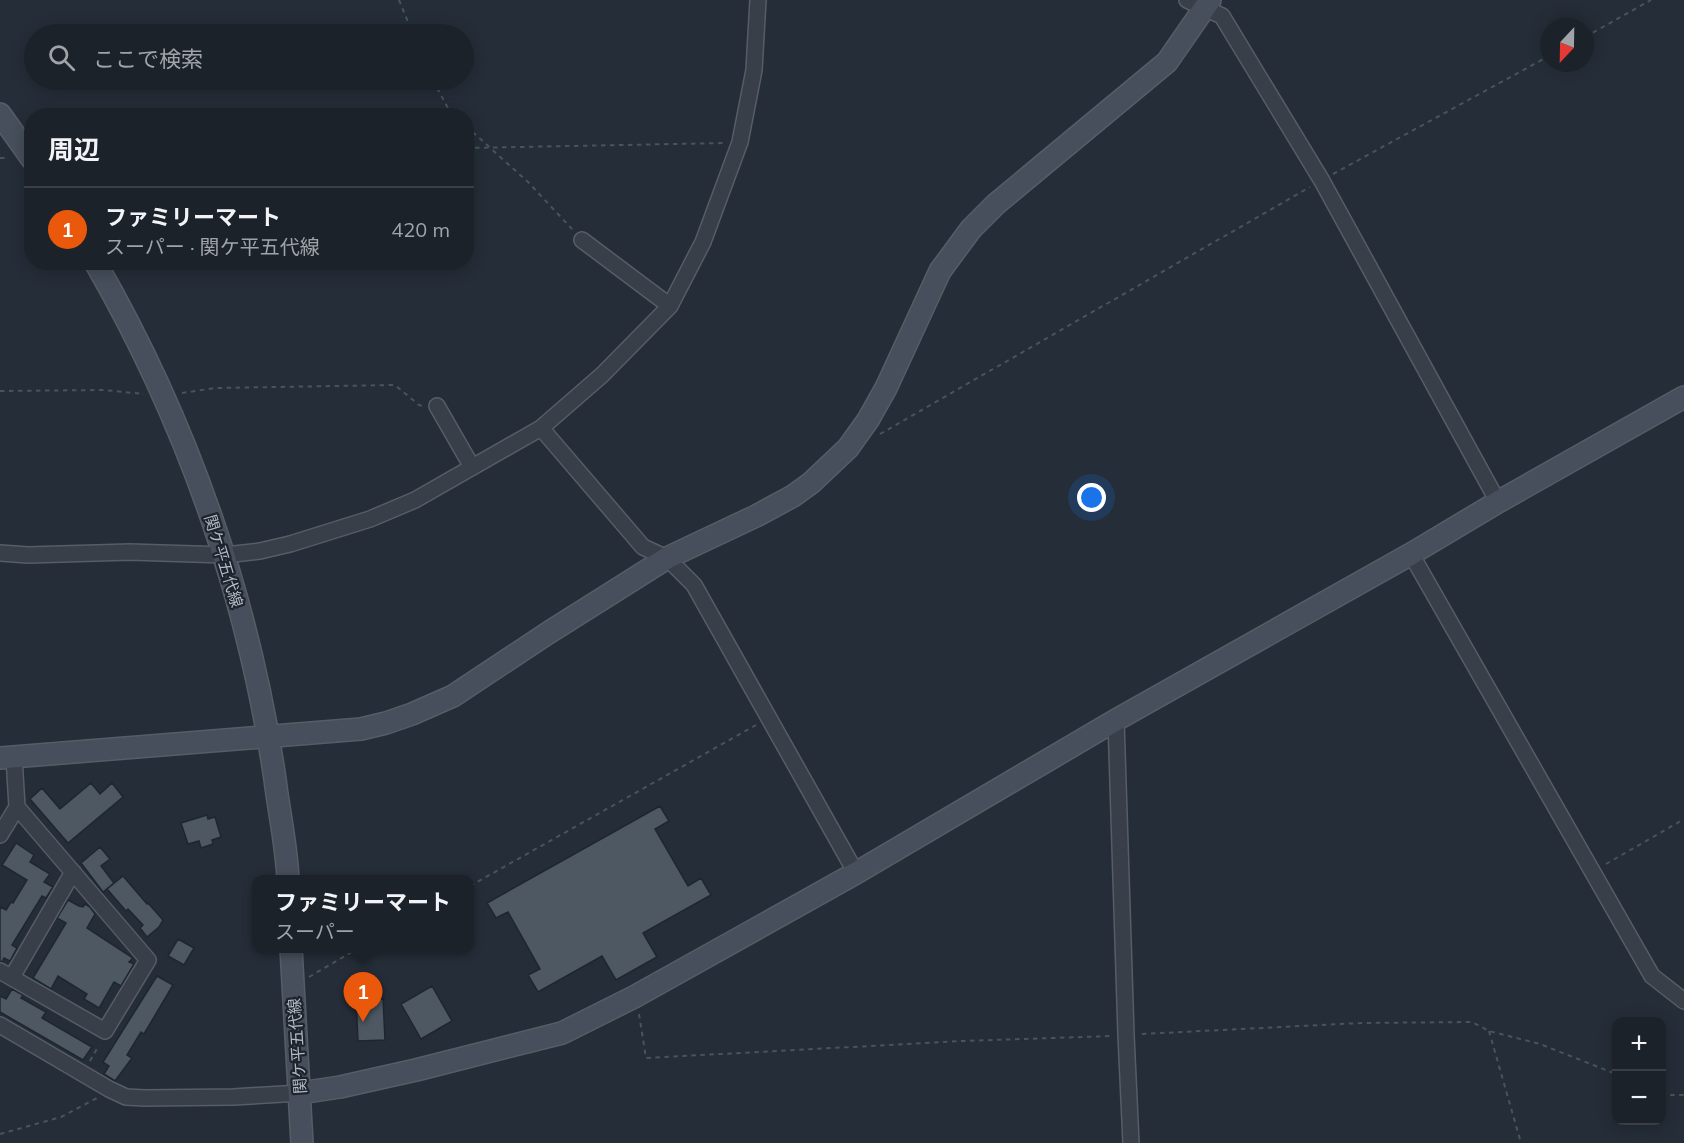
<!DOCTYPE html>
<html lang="ja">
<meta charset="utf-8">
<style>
body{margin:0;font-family:Mulish,"Noto Sans JP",sans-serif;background:#252a32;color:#f1f3f6}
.controls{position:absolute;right:18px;bottom:18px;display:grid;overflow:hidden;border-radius:12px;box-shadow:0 3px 15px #0003}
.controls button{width:54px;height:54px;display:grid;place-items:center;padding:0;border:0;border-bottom:2px solid #3a3f47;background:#1c222a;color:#f1f3f6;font:30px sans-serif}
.compass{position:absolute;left:1540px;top:18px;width:54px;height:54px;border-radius:50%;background:#1c222a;box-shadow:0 3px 15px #0003;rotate:202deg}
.you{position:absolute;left:1092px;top:498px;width:21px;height:21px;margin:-15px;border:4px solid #fff;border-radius:50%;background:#1a73e8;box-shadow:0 0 0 9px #1a73e833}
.badge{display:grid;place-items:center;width:39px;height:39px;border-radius:50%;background:#ea580c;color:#fff;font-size:20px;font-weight:700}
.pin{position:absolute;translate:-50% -50px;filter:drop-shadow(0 2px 3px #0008)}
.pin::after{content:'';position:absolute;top:32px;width:21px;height:18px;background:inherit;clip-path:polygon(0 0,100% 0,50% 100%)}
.popup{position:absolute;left:252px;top:875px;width:222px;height:78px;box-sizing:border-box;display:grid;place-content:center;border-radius:12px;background:#1c222a;filter:drop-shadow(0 2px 4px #0005);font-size:20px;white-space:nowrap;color:#a0a4a8}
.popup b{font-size:22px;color:#f1f3f6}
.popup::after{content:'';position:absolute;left:50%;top:100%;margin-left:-12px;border:12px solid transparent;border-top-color:#1c222a}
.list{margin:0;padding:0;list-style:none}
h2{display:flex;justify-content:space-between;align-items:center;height:78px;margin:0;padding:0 24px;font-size:26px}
h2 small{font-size:20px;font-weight:400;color:#a0a4a8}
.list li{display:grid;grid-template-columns:39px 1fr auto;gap:18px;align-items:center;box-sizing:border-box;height:84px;padding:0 24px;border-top:2px solid #3a3f47}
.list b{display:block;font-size:22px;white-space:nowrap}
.list p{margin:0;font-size:20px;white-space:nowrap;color:#a0a4a8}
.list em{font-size:20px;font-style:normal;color:#a0a4a8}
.icon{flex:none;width:33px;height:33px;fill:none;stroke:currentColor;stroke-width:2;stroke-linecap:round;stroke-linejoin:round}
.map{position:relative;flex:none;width:1684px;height:1143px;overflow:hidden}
.search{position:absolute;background:#1c222a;box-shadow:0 3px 15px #0003;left:24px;top:24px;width:450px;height:66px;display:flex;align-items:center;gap:15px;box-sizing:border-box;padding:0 21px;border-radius:33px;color:#a0a4a8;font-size:22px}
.panel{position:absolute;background:#1c222a;box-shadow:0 3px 15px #0003;left:24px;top:108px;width:450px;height:162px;border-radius:24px}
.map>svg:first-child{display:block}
</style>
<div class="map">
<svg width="1684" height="1143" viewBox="0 0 1684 1143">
<rect width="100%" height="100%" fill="#252d38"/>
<!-- building -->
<path fill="#4d5863" stroke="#1f262f" stroke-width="1.5" d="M91,783L100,794L112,783L123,797L68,843L30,799L42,788L60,809Z
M660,806L669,821L655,829L688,886L701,878L711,895L643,933L657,957L616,980L602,956L538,992L528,975L540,969L508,912L496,918L487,903Z
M207,815L208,819L215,817L221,837L212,840L213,844L201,848L199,841L188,844L181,823Z
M16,843L34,855L30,862L50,874L44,882L53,887L46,898L42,896L12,945L17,948L10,961L4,958L2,962L0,961V907L6,910L11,902L13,903L27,880L2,865Z
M100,847L110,859L101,866L114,883L103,892L81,863Z
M123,876L147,904L148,903L163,920L159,927L147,937L140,928L143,925L128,909L126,911L107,889Z
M68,900L79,906L83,907L85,904L90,907L95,914L87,928L133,958L129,962L134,964L121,986L114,982L99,1008L84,999L87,994L58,976L51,989L33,978L66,923L57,918Z
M178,939L194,948L184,965L168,956Z
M157,976L173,985L144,1034L141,1032L127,1055L132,1058L115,1081L104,1074L109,1066L103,1062Z
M432,986L452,1021L421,1039L401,1004Z
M12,989L23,995L21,998L46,1012L42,1018L92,1047L83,1060L0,1012V996L6,999Z
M383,999L385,1040L358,1041L356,1000Z"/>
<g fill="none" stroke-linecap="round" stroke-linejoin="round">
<defs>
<path id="street" d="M1187,0L1222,16L1322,181L1498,502
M582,240L670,306
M437,406L472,467
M541,428L643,547L667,558L694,585L856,873
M0,553L28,555L130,552L225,555L260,551L290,544L370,519L415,500L541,428L602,375L670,306L703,242L740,142L754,70L758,0
M1411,554L1652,976L1684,1001
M1116,720L1126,1035L1131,1143
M0,835L17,807L14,757
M0,971L105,1031L148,960L17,807
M12,977L73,872
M0,1025L109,1089L126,1097L145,1098L233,1097L300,1093"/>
<path id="secondary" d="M0,114L32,159
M95,262C189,425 252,607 277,794C281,822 287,851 288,880
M0,758L361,729L386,723L412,714L453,696L548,633L667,558L756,516L793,496L811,483L848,448L868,420L886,388L940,271L971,229L996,204L1167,62L1210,0
M291,948L302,1143
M300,1093L340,1087L416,1070L562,1033L634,997L856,873L1116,720L1411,554L1498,502L1684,397"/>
</defs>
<!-- street casing -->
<use href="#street" stroke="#565d66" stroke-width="18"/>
<!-- secondary casing -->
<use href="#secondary" stroke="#565d66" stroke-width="24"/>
<!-- path -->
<path stroke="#465658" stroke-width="2" stroke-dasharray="4.5 4.5" stroke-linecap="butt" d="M399,0L413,34
M1585,37L1651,0
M433,80L450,112L454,116
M466,126L528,182L572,229
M466,148L726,143
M0,158H9
M1333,174L1549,56
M0,391L104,390L144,394
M182,393L215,388L395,385L419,405L423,406
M880,434L1310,187
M1606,864L1684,819
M470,886L756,725
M309,977L359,948
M639,1014L646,1058L963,1041L1112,1036
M1489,1031L1521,1143
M1142,1034L1361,1023L1472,1022L1489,1031L1540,1044L1616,1074
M90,1061L99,1045
M1662,1091L1671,1095H1684
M0,1134L61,1117L97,1098"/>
<!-- street -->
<use href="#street" stroke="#383f48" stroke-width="15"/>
<!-- secondary -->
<use href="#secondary" stroke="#464f5b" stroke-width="21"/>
</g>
<g text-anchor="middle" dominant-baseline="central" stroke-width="4.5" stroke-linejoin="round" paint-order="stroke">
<!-- street labels -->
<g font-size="16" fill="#b3bac4" stroke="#1d242d">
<text transform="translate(224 561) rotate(73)">関ケ平五代線</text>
<text transform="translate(297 1046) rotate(-94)">関ケ平五代線</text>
</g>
</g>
</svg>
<div class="controls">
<button>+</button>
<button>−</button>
</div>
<svg class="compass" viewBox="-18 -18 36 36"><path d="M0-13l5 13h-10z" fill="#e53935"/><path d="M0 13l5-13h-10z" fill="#a0a4a8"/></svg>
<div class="you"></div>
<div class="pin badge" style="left:363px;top:1022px">1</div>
<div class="popup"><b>ファミリーマート</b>スーパー</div>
<div class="search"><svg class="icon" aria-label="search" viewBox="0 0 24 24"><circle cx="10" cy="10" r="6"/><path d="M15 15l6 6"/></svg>ここで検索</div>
<section class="panel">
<h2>周辺<small></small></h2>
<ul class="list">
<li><span class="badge">1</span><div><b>ファミリーマート</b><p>スーパー · 関ケ平五代線</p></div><em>420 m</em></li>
</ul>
</section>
</div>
